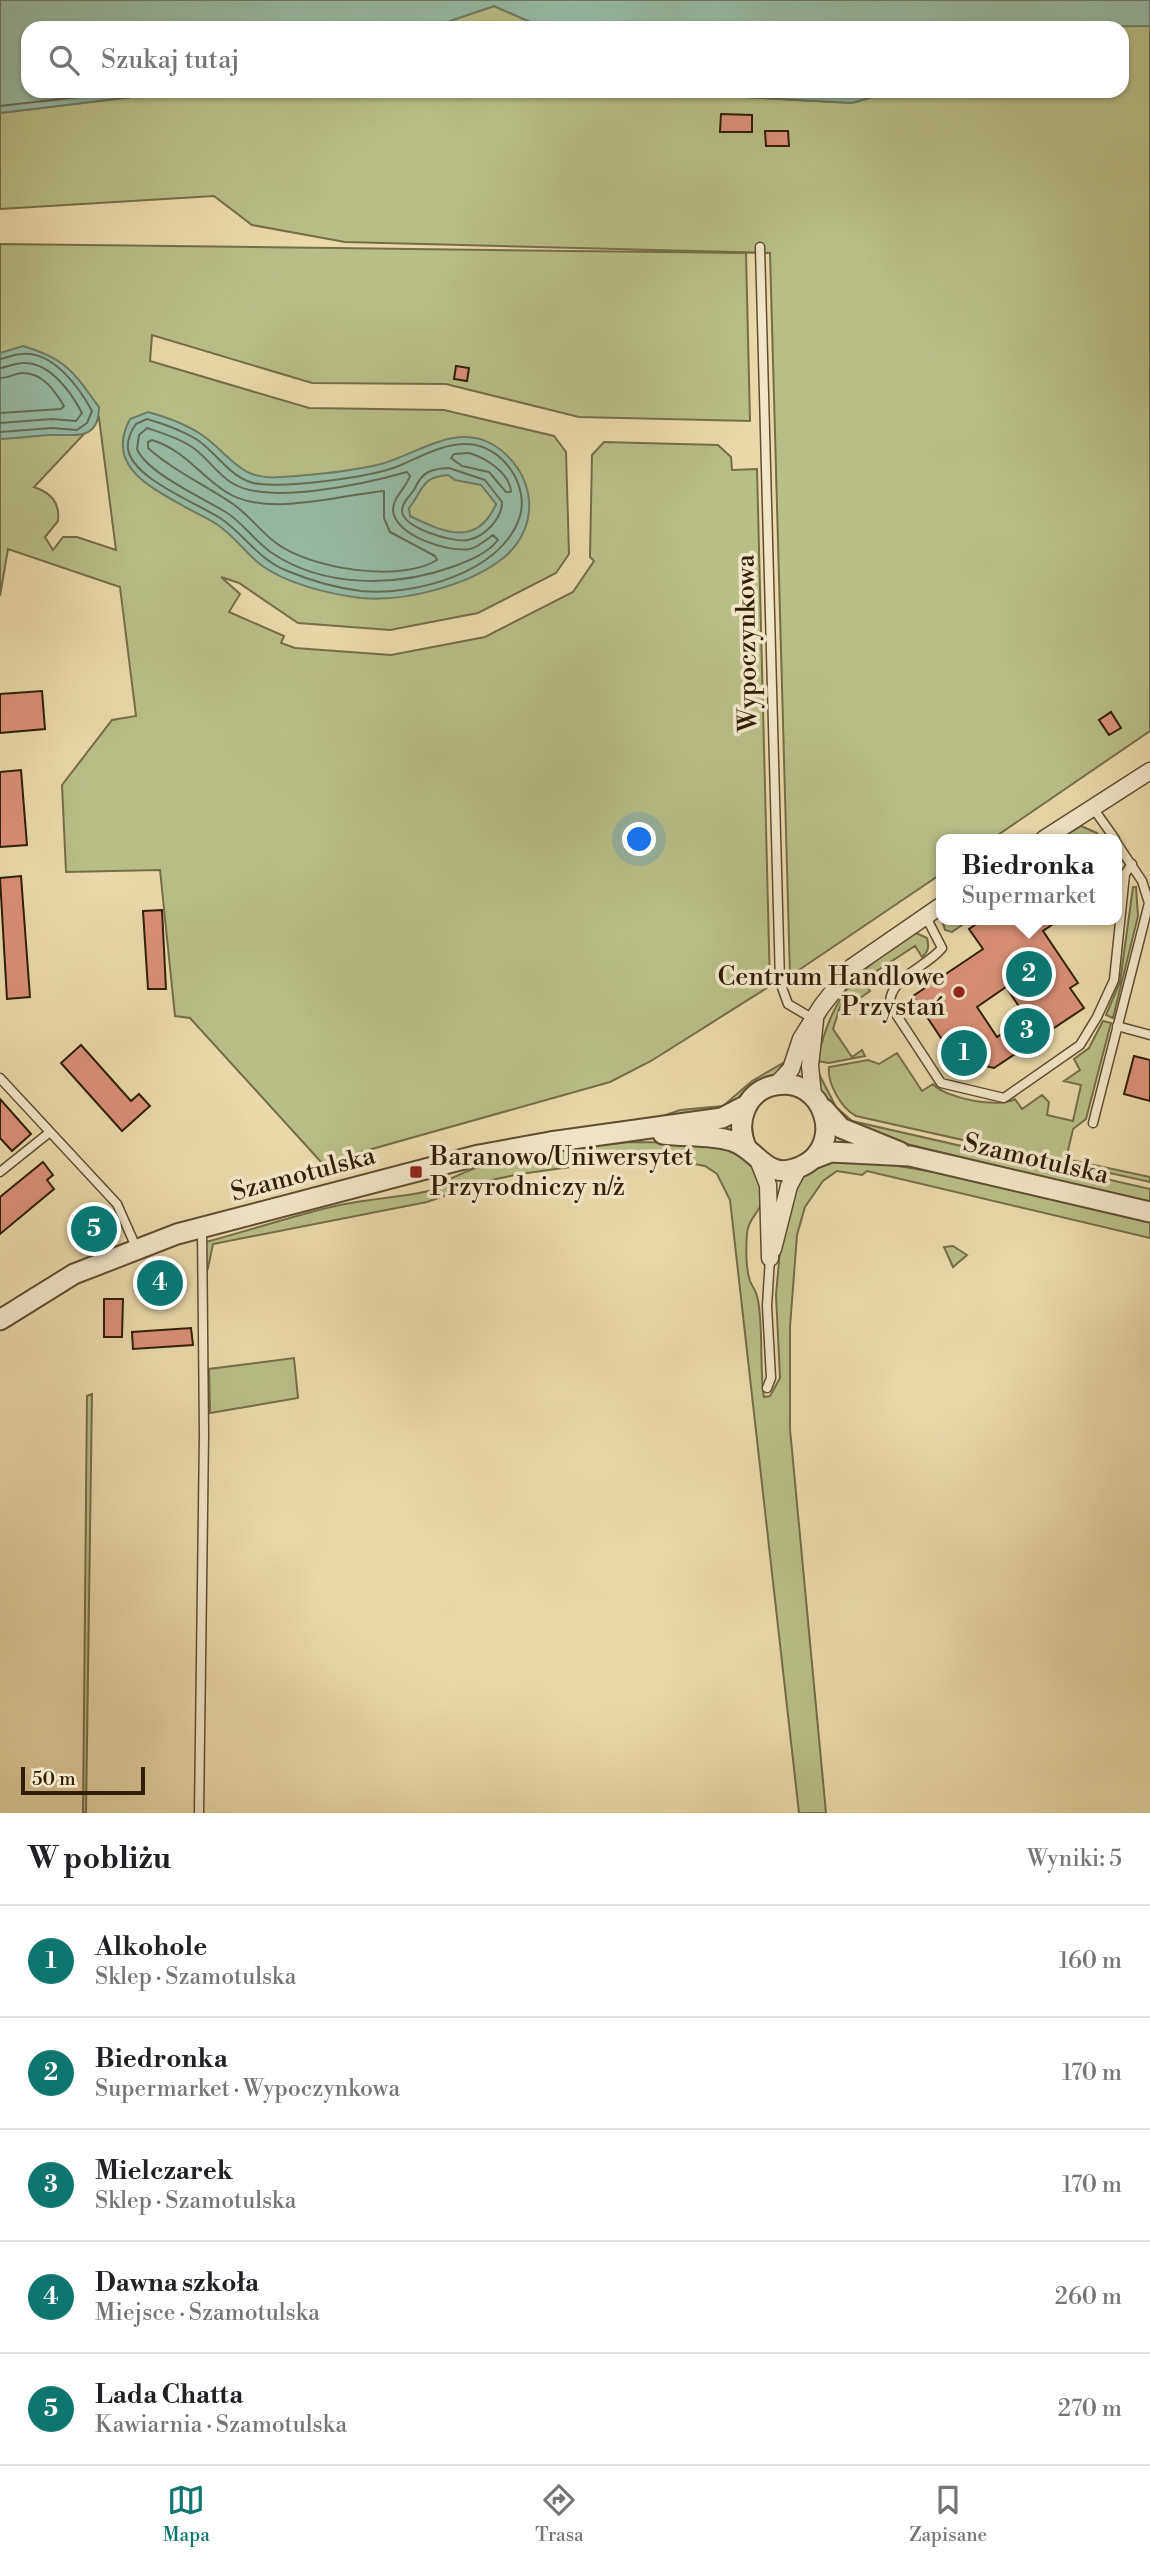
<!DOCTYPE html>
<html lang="pl">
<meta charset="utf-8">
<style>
body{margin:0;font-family:"Libre Bodoni",serif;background:#f2f2f2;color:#202124}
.scale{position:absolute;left:21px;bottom:18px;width:124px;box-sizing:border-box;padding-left:7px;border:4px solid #301e05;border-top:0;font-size:19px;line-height:24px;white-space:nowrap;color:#301e05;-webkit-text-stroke:5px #f1e7c7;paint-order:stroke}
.you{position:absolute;left:640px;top:840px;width:24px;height:24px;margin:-18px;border:5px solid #fff;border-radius:50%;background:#1a73e8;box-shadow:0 0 0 10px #1a73e833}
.badge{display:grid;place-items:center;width:46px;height:46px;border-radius:50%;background:#0f766e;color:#fff;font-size:23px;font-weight:700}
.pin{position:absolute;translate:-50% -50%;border:4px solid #fff;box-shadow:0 2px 7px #0006}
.popup{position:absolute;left:936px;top:834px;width:186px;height:91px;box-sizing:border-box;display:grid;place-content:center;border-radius:14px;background:#fff;filter:drop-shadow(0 2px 5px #0005);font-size:23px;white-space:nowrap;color:#757577}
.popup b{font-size:26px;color:#202124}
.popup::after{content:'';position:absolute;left:50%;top:100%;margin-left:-14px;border:14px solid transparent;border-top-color:#fff}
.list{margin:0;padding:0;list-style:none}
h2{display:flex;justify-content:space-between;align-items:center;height:91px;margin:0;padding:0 28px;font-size:30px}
h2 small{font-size:23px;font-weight:400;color:#757577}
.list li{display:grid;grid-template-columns:46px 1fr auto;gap:21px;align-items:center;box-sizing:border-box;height:112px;padding:0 28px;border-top:2px solid #e0e0e0}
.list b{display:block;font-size:26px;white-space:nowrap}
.list p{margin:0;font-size:23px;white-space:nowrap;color:#757577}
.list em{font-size:23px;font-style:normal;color:#757577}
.icon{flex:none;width:38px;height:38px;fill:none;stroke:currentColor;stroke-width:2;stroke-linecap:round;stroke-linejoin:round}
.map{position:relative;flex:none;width:1150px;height:1813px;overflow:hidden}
.search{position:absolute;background:#fff;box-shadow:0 2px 5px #0004;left:21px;right:21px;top:21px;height:77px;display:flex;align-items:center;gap:18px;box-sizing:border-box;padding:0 24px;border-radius:21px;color:#757577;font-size:26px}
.sheet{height:651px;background:#fff}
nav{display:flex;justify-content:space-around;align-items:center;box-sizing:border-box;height:98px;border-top:2px solid #e0e0e0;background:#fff;font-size:19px;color:#757577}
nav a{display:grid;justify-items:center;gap:4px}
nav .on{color:#0f766e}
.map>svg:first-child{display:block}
</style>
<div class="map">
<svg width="1150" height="1813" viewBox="0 0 1150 1813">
<rect width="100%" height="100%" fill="#eadaa9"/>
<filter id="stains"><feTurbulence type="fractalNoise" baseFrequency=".00286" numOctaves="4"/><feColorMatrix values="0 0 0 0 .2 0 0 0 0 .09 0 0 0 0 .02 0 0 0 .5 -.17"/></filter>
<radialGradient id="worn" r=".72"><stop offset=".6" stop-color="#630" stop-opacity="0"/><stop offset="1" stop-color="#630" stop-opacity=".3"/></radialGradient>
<!-- green -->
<path fill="#b8bf86" stroke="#746e46" stroke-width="2" fill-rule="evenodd" d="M494,6L544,28H429Z
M1141,24L1150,26V731L992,839H942L941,874L790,976L770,253L345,242L252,225L214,196L0,209V113L181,91H686L692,94L852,103L893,91H1122V28H1072Z
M0,244L746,253L750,421L579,417L446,384L312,383L152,335L150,361L309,408L444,410L554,436L566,452L569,554L556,573L478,613L390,630L298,623L239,583L221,577L240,594L229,612L284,636L281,643L295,648L391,655L485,637L573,592L594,561L590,557L592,455L604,442L718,445L731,457L732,470L757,469L770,986L651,1061L610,1082L322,1163L190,1018L175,1016L160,870L66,872L62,785L112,720L136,716L120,587L8,549L0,596ZM99,418L116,550L77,537H63L53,550L45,537L58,521C60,502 51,493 34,487Z
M1081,826L1097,833L1100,839H1060Z
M1133,887H1136L1138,916L1113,1018L1106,1015L1120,982Z
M942,920H969L952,932L945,930Z
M916,933L927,938C929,946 929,951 922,957L915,946L863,980L870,991L860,998L856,994L841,1004L833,1029L852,1057L862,1050L865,1056L829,1063L817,1061C829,1009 845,982 889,950C897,943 906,935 916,933Z
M1103,1021L1111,1023L1086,1119L1073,1129L1066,1159L1150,1177V1182L856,1116C841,1108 827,1083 829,1067L868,1060L879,1064L897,1053L922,1091L933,1084C945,1098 998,1109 1015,1099L1022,1109L1042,1095L1049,1102L1047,1115L1073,1121L1081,1085L1064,1081L1080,1070L1074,1059L1089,1048Z
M783,1063L776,1075L734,1107L657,1118L680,1110L723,1106L752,1081Z
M818,1072L836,1107L852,1121L1150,1189V1203L886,1139L839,1119L819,1090Z
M628,1142L717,1143C735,1147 754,1161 759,1179C770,1213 749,1211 747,1233C746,1247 746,1269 750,1281C752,1286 756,1291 757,1296C764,1322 759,1368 764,1397L770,1396L780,1378L776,1295L780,1251L793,1190L800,1177L823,1161L850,1158L934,1172L1150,1222V1238L867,1171L862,1175L837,1171L823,1181L805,1207L797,1235L790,1327V1429L826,1813H799L730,1200L717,1174L705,1166L662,1158L621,1160L520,1174L487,1181L427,1202L213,1244L208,1268L206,1266V1242C248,1231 289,1217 331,1207C372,1197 414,1198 454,1184L452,1178C505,1152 570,1149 628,1142Z
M953,1246L967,1255L953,1267L944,1247Z
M294,1358L298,1398L210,1413L209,1369Z
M92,1394L86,1813H83L87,1396Z"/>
<!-- water -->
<path fill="#98bba7" stroke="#6e7c66" stroke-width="2" fill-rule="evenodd" d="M0,0H1150V26L544,28L494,6L429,28H28V91H181L0,113Z
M686,91H893L852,103L692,94Z
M23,346C67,359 73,372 99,407C99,442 74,434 50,435C34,436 17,438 0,439V353Z
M148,412C166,417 186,424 202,435C232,456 239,481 282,477C313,475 346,472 377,465C413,457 454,422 492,444C536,470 543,527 502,559C467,586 404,602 361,598C329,594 287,584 261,565C246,553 234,536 218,525C208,518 196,513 185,507C149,486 105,466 130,419ZM448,475L455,480L481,485L496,504C477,548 443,532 410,516L409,508C424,489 421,477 448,475Z"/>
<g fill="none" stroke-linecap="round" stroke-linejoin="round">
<!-- shore -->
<path stroke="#646c56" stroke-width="2" d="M764,91L851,96L868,91
M0,106L131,91
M0,359C7,358 14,354 22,354C53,351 79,387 92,411L87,423L77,430L52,428L0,432
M0,368C8,367 15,363 23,363C50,362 71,392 82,413L76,421L52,419L0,423
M0,378C8,378 16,373 23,373C43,373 55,391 64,406L61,409L0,413
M147,419C164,424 181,430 196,439C218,453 232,482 260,484C291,487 366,478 396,467C419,458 440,444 466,444C502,444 531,486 519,519C500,573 414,596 361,591C336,588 309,580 285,570C259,559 245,536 223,520C200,504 132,479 128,449C127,440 131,431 136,424Z
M147,428C162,433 179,438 192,447C207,457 217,474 232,483C268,506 368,483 407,472L410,476C406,488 393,497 393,510C394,535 448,553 470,549C478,547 486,540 493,535L498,540C487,554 468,561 452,567C396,587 324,588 272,553C254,541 242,521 224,511C201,497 147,473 137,449L139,435Z
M152,440C186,451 198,474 226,492C266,518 338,495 384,491V518L390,532L435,556L437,560C400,583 311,569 276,543C261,532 249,515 233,504C205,485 174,471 148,448V442Z
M469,453C486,458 510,473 511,492H506L489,472L462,466L451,458L454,454Z
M449,468L485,480L502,502C502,519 484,537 468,540C453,543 403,528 402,511C402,501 411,496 415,488C423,471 431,469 449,468Z"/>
</g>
<!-- building -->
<path fill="#db9077" stroke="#301e05" stroke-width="2" fill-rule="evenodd" d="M721,114L752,115V132H720Z
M765,131H788L789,146H766Z
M456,366L469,368L467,381L454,379Z
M42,691L45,729L0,733V694Z
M1111,712L1121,728L1109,735L1099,720Z
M21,770L27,845L0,847V772Z
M21,876L30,997L7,999L0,878Z
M162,910L166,989H148L143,911Z
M982,920H1059L1043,931L1078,983L1070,988L1084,1008L994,1068L955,1059L913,996L983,949L969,929ZM1006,987L1026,1017L997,1037L977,1007Z
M81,1045L131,1101L139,1094L150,1106L122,1131L61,1063Z
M1134,1056L1150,1060V1101L1124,1094Z
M0,1099L31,1134L12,1151L0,1138Z
M43,1162L53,1175L47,1180L54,1189L0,1234V1197Z
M180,1269L182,1295L141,1298L139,1271Z
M104,1299H123L122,1337H104Z
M191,1328L193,1345L133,1349L132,1332Z"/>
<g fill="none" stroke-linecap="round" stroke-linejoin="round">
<defs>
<path id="service" d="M760,247L780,982L788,1004L815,1020
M1093,808L1115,839
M925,915L942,948C926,968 888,978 890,1005L941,1083L1004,1098L1080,1045L1097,1017L1114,980L1125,874L1132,864
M1117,1026L1150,1035
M0,1078L117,1204L136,1247
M1093,1123L1149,903L1142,881L1116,842
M0,1172L50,1132
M767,1388L771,1378L767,1306L770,1258
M199,1813L204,1434L202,1228"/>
<path id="minor" d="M1044,839L1150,771
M777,1084L791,1069L801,1039L821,1007L852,967L942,905
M813,1095L810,1066L815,1020
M759,1162L768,1185L770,1258
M773,1249L789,1186L799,1167"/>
<path id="tertiary" d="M824,1109L841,1128L900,1152
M663,1134C686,1137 710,1134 732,1141C759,1149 765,1183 802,1166C846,1145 824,1076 776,1085C746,1090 735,1121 746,1147
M813,1159L831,1152L910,1156L1150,1212
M0,1320L74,1274L177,1234L479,1155L550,1142L722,1118L747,1105"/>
</defs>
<!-- service casing -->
<use href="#service" stroke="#5e4d2e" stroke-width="11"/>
<!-- minor casing -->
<use href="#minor" stroke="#5e4d2e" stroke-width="19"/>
<!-- tertiary casing -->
<use href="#tertiary" stroke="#5e4d2e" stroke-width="23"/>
<!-- service -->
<use href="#service" stroke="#f1e7c7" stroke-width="8"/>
<!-- minor -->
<use href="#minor" stroke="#f1e7c7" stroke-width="16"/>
<!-- tertiary -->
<use href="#tertiary" stroke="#f1e7c7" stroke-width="19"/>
</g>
<!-- markers -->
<g fill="#8f2418" stroke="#f1e7c7" stroke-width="2.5">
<circle cx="959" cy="992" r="7"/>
<rect x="409" y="1165" width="14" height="14" rx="3.5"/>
</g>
<g text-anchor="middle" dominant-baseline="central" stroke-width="7" stroke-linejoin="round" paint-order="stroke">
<!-- street labels -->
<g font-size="26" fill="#301e05" stroke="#f1e7c7">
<text transform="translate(747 643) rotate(-91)">Wypoczynkowa</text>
<text transform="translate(1036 1159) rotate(13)">Szamotulska</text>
<text transform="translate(303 1174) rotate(-15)">Szamotulska</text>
</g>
<!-- poi labels -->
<g font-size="26" fill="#301e05" stroke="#f1e7c7" text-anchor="end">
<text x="945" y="977">Centrum Handlowe<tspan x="945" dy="30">Przystań</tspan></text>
<text x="430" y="1157" text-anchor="start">Baranowo/Uniwersytet<tspan x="430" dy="30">Przyrodniczy n/ż</tspan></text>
</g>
</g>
<rect width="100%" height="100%" filter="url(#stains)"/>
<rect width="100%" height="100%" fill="url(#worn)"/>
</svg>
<div class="scale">50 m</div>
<div class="you"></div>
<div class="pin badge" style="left:964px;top:1053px">1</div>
<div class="pin badge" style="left:1029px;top:974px">2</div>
<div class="popup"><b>Biedronka</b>Supermarket</div>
<div class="pin badge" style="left:1027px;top:1031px">3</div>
<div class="pin badge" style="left:160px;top:1283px">4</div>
<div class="pin badge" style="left:94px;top:1229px">5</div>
<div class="search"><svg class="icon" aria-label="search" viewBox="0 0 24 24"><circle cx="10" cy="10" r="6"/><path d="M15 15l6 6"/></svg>Szukaj tutaj</div>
</div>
<section class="sheet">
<h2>W pobliżu<small>Wyniki: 5</small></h2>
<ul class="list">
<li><span class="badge">1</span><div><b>Alkohole</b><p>Sklep · Szamotulska</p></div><em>160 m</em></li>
<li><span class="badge">2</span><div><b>Biedronka</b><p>Supermarket · Wypoczynkowa</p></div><em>170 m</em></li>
<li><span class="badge">3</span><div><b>Mielczarek</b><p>Sklep · Szamotulska</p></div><em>170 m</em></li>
<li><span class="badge">4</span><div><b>Dawna szkoła</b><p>Miejsce · Szamotulska</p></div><em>260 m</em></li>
<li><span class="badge">5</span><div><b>Lada Chatta</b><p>Kawiarnia · Szamotulska</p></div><em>270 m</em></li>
</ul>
</section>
<nav>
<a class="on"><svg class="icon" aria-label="map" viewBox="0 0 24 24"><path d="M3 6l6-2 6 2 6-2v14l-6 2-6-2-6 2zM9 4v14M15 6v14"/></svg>Mapa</a>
<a><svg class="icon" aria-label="directions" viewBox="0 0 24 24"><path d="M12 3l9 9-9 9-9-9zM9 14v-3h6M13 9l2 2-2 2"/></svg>Trasa</a>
<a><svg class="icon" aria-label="saved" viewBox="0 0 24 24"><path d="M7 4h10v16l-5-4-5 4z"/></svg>Zapisane</a>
</nav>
